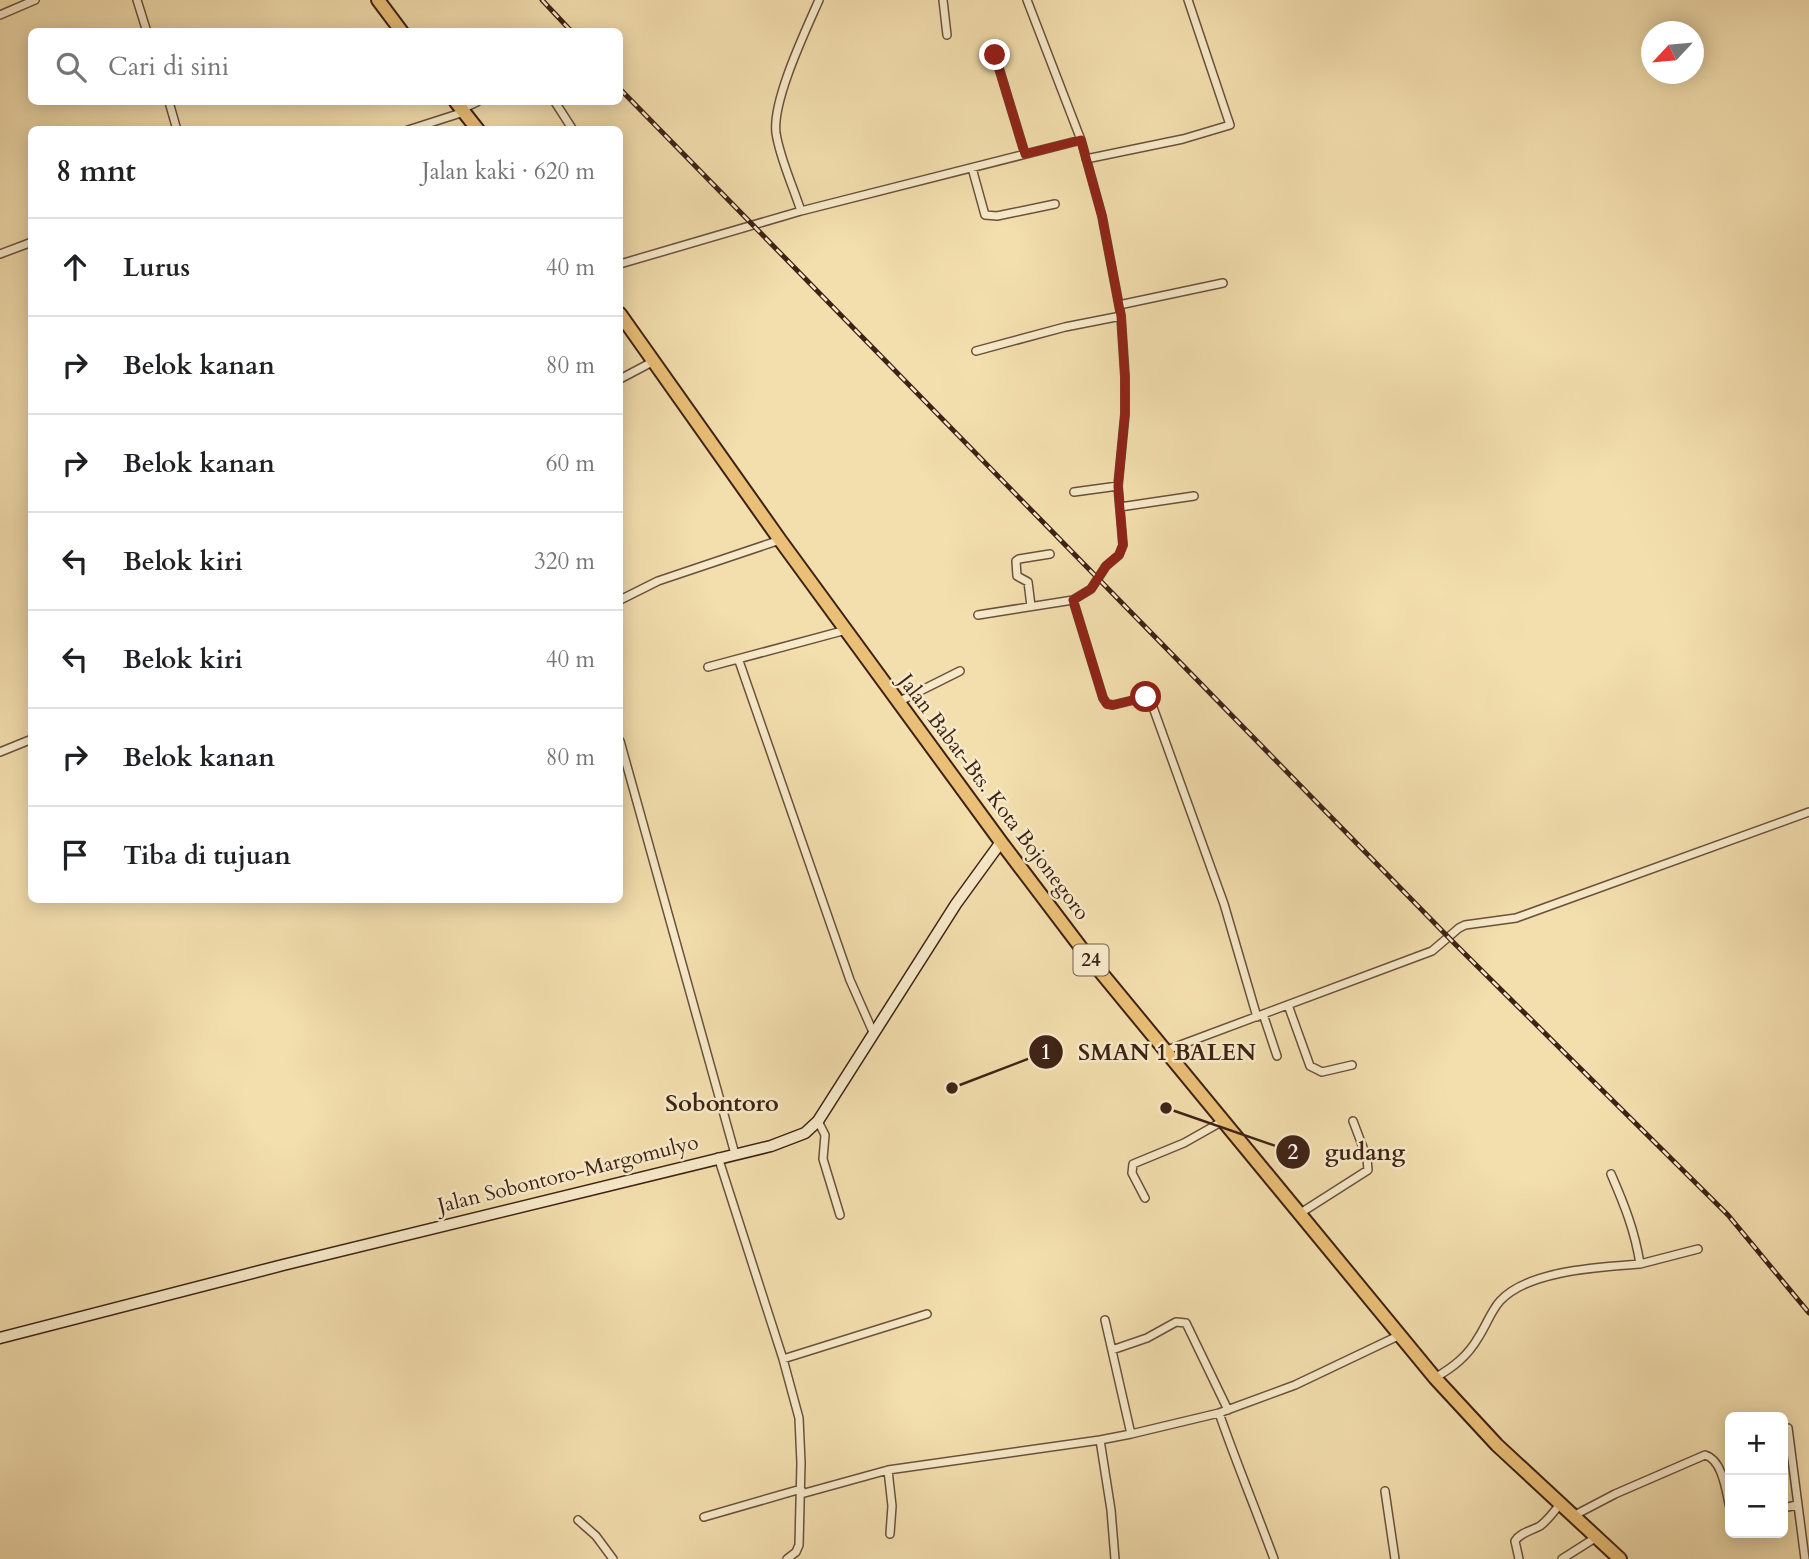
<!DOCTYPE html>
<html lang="id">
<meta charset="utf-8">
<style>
body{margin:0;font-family:Cardo,serif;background:#f6f6f6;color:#202124}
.controls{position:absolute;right:21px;bottom:21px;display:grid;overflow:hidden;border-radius:10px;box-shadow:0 4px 18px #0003}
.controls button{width:63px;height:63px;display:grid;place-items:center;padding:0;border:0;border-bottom:2px solid #e0e0e0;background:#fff;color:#202124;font:35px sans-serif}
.compass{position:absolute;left:1641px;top:21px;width:63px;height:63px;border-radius:50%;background:#fff;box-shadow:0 4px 18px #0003;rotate:244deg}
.stop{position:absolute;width:21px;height:21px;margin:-16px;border:5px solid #8f2418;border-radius:50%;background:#fff}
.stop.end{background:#8f2418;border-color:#fff;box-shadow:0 2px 7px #0008}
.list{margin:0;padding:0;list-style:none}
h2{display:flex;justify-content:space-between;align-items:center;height:91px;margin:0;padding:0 28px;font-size:30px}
h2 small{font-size:23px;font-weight:400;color:#757577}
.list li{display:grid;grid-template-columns:46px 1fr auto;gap:21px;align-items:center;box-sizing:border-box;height:98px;padding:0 28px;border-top:2px solid #e0e0e0}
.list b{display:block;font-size:26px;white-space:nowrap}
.list em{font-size:23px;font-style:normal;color:#757577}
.icon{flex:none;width:38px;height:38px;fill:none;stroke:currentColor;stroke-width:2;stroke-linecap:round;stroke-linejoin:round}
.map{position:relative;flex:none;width:1809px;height:1559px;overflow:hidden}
.search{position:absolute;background:#fff;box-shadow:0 4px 18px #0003;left:28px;top:28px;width:595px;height:77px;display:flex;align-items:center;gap:18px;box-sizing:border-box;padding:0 24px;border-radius:10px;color:#757577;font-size:26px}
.panel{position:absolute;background:#fff;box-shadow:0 4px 18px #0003;left:28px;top:126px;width:595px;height:777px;border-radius:10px}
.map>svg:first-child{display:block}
</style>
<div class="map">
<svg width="1809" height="1559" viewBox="0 0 1809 1559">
<rect width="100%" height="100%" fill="#f3deae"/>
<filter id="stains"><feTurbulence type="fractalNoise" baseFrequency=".00286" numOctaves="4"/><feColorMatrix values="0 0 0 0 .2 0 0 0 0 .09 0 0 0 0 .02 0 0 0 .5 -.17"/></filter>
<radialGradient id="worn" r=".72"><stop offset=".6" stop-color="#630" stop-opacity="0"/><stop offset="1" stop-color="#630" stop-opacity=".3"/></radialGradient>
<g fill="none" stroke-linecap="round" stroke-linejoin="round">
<defs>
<path id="street" d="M137,0L147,32
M943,0L947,35
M0,15L35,0
M995,55L1025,154
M169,102L177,130
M555,102L573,130
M462,109L477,102
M408,130L464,112
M1081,140L1102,216L1121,316L1125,377V414L1118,486L1123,545L1119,555L1106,566L1091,589L1073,600L1103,698L1107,704L1113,705L1146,697L1150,699L1224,904L1257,1017
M1086,159L1183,139L1230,125L1188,0
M972,168L985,215L997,216L1055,204
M801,211C793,186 780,159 776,133C772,101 805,32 819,0
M0,254L32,242
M620,264L801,211L1081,140L1027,0
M1119,305L1223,283
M976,351L1065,327L1121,316
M620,379L654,361
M1074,492L1118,486
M1120,507L1194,496
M620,600L658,581L780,540
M1031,606L1028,582L1017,576L1016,561L1019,559L1050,554
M978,615L1073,600
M739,661L850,980L873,1032
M708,667L846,630
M898,702L960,671
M620,741L735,1154
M0,752L32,739
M1288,1005L1310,1066L1322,1072L1352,1065
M1263,1014L1277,1056
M1167,1050L1432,951L1459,928L1465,925L1516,918L1809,812
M818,1121L825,1135L823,1159L840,1215
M718,1157L783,1359L799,1418L801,1463L799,1545L796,1552L787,1559
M1611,1174C1624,1204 1635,1231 1640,1264L1698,1249
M1145,1198L1132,1173L1133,1164L1184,1143L1223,1121
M1299,1214L1368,1170L1367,1158L1353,1121
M1105,1320L1131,1434L1219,1413
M1112,1350L1147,1338L1176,1322L1186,1323L1228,1410
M783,1359L927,1314
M1435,1378C1453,1367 1467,1357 1478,1338C1486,1326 1491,1311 1500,1301C1528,1270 1602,1267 1640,1264
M1788,1428L1805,1559
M888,1470L892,1506L890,1534
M1385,1491L1395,1559
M801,1494L888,1470L1100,1440
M1783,1508L1797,1505
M1573,1516L1615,1494L1705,1455C1723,1460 1726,1492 1730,1508
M704,1517L801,1489
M578,1520L596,1536L613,1559
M1115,1559L1111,1510L1100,1440L1131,1434
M1274,1559C1256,1510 1236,1462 1219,1413L1295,1385L1398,1336
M1519,1559L1515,1541C1521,1532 1531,1531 1540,1526C1548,1520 1554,1512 1560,1504
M1562,1559L1595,1538"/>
<path id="secondary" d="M0,1338L283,1265L771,1146L805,1133L818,1121L956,904L1001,842"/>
<path id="highway" d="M378,0L402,32
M456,102L478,130
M620,314L780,540L1001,842L1085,953L1435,1378L1497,1445L1620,1559"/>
</defs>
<!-- street casing -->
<use href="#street" stroke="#6a513b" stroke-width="10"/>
<!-- secondary casing -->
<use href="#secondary" stroke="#3d2215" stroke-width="13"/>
<!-- highway casing -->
<use href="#highway" stroke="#3d2215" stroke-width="16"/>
<!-- street -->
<use href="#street" stroke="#f7eaca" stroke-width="7"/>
<!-- secondary -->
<use href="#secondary" stroke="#f7eaca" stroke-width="10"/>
<!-- highway -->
<use href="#highway" stroke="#eabf77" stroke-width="12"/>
<defs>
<path id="rail" d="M542,0L572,32
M620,89L1456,945L1728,1215L1809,1313"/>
</defs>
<!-- rail casing -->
<use href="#rail" stroke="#3d2215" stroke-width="5"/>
<!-- rail -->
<use href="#rail" stroke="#f7eaca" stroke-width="2.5" stroke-dasharray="8" stroke-linecap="butt"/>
</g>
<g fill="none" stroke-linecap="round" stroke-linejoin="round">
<!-- route -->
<path stroke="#8f2418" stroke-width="9" d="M995,55L1025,154L1081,140L1102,216L1121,316L1125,377V414L1118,486L1123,545L1119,555L1106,566L1091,589L1073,600L1103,698L1107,704L1113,705L1146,697"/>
</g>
<g text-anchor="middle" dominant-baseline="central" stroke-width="5" stroke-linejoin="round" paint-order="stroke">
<!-- shield labels -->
<rect fill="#f7eaca" stroke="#755e4b" stroke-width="2" x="1073.5" y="944.5" width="35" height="31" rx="5"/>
<g font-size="19" font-weight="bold" fill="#3d2215">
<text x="1091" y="960">24</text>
</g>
<!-- street labels -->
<g font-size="21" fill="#3d2215" stroke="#f7eaca">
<text transform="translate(994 797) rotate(53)">Jalan Babat-Bts. Kota Bojonegoro</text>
<text transform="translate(568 1174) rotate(-14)">Jalan Sobontoro-Margomulyo</text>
</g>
<!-- quarter labels -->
<g font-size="24" font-weight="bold" fill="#3d2215" stroke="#f7eaca">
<text x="722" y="1103">Sobontoro</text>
</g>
</g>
<!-- callouts -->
<path fill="none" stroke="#3d2215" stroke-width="2.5" d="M952 1088L1046 1052M1166 1108L1293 1152"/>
<g fill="#3d2215" stroke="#f7eaca" stroke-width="2.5">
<circle cx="952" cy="1088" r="7"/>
<circle cx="1166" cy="1108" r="7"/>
<circle cx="1046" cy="1052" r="18"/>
<circle cx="1293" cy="1152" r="18"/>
</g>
<g font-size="21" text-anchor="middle" font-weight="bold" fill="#fff">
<text x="1046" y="1059">1</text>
<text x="1293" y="1159">2</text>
</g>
<g font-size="23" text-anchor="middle" font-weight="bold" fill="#3d2215" stroke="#f7eaca" stroke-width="5" stroke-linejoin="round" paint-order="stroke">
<text x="1167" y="1060">SMAN 1 BALEN</text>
<text x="1365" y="1160">gudang</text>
</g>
<rect width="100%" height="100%" filter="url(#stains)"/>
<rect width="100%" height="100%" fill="url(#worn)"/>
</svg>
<div class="controls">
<button>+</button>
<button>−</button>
</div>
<svg class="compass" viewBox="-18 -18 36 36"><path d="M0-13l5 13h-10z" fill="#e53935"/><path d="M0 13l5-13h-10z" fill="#757577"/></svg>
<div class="stop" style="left:1146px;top:697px"></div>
<div class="stop end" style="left:995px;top:55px"></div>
<div class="search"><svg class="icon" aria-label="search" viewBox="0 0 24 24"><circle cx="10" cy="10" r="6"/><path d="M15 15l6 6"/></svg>Cari di sini</div>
<section class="panel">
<h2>8 mnt<small>Jalan kaki · 620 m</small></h2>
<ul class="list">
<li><svg class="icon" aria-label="ahead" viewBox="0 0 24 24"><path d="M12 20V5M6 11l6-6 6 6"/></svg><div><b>Lurus</b></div><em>40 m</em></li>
<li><svg class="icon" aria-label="right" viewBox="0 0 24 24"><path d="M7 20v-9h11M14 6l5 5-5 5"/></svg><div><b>Belok kanan</b></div><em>80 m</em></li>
<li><svg class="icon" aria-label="right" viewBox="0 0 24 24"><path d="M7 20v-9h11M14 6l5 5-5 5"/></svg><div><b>Belok kanan</b></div><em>60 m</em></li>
<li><svg class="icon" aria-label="left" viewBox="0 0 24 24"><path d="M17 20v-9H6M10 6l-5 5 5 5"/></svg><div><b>Belok kiri</b></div><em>320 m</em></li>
<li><svg class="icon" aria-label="left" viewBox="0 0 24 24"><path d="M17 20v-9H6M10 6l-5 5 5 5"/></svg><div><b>Belok kiri</b></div><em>40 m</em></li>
<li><svg class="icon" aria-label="right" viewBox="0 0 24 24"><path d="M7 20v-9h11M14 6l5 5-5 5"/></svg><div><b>Belok kanan</b></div><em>80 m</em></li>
<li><svg class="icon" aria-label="arrive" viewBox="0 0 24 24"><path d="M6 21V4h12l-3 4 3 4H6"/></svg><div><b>Tiba di tujuan</b></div></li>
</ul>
</section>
</div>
